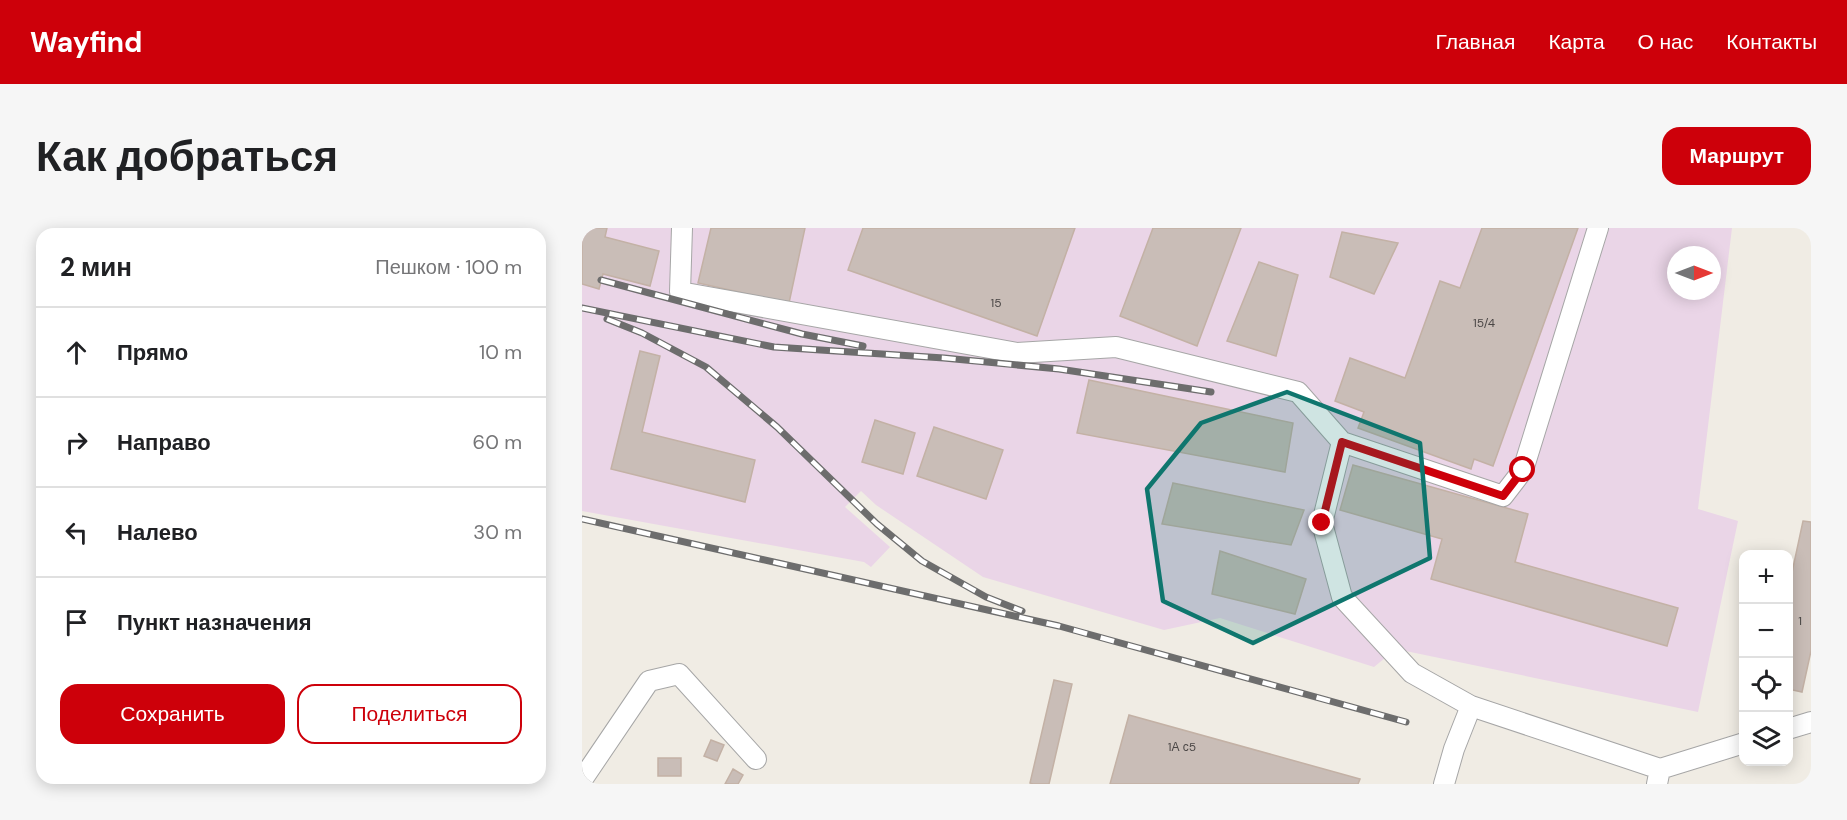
<!DOCTYPE html>
<html lang="ru">
<meta charset="utf-8">
<style>
body{margin:0;font-family:"DM Sans",sans-serif;background:#f6f6f6;color:#202124}
.controls{position:absolute;right:18px;bottom:18px;display:grid;overflow:hidden;border-radius:12px;box-shadow:0 3px 15px #0003}
.controls button{width:54px;height:54px;display:grid;place-items:center;padding:0;border:0;border-bottom:2px solid #e0e0e0;background:#fff;color:#202124;font:30px sans-serif}
.compass{position:absolute;left:1085px;top:18px;width:54px;height:54px;border-radius:50%;background:#fff;box-shadow:0 3px 15px #0003;rotate:90deg}
.stop{position:absolute;width:18px;height:18px;margin:-14px;border:4px solid #cd000a;border-radius:50%;background:#fff}
.stop.end{background:#cd000a;border-color:#fff;box-shadow:0 2px 6px #0008}
.list{margin:0;padding:0;list-style:none}
h2{display:flex;justify-content:space-between;align-items:center;height:78px;margin:0;padding:0 24px;font-size:26px}
h2 small{font-size:20px;font-weight:400;color:#757577}
.list li{display:grid;grid-template-columns:39px 1fr auto;gap:18px;align-items:center;box-sizing:border-box;height:90px;padding:0 24px;border-top:2px solid #e0e0e0}
.list b{display:block;font-size:22px;white-space:nowrap}
.list em{font-size:20px;font-style:normal;color:#757577}
.actions{display:flex;gap:12px;padding:18px 24px}
.actions a{flex:1;padding:14px 0;border:2px solid #cd000a;border-radius:18px;text-align:center;font-size:21px;color:#cd000a}
.actions .main{background:#cd000a;color:#fff}
.icon{flex:none;width:33px;height:33px;fill:none;stroke:currentColor;stroke-width:2;stroke-linecap:round;stroke-linejoin:round}
.map{position:relative;flex:none;width:1229px;height:556px;overflow:hidden;border-radius:18px}
header{display:flex;align-items:center;gap:36px;box-sizing:border-box;height:84px;padding:0 30px;background:#cd000a;color:#fff}
header strong{font-size:28px}
nav{display:flex;gap:33px;margin-inline-start:auto;font-size:21px}
.intro{display:flex;align-items:center;justify-content:space-between;box-sizing:border-box;height:144px;padding:0 36px}
h1{margin:0;font-size:42px}
.button{padding:15px 27px;border-radius:18px;background:#cd000a;color:#fff;font-size:21px;font-weight:700}
main{display:flex;gap:36px;padding:0 36px}
aside{flex:1;background:#fff;border-radius:18px;box-shadow:0 3px 15px #0003}
.map>svg:first-child{display:block}
</style>
<header>
<strong>Wayfind</strong>
<nav><a>Главная</a><a>Карта</a><a>О нас</a><a>Контакты</a></nav>
</header>
<div class="intro"><h1>Как добраться</h1><a class="button">Маршрут</a></div>
<main>
<aside>
<h2>2 мин<small>Пешком · 100 m</small></h2>
<ul class="list">
<li><svg class="icon" aria-label="ahead" viewBox="0 0 24 24"><path d="M12 20V5M6 11l6-6 6 6"/></svg><div><b>Прямо</b></div><em>10 m</em></li>
<li><svg class="icon" aria-label="right" viewBox="0 0 24 24"><path d="M7 20v-9h11M14 6l5 5-5 5"/></svg><div><b>Направо</b></div><em>60 m</em></li>
<li><svg class="icon" aria-label="left" viewBox="0 0 24 24"><path d="M17 20v-9H6M10 6l-5 5 5 5"/></svg><div><b>Налево</b></div><em>30 m</em></li>
<li><svg class="icon" aria-label="arrive" viewBox="0 0 24 24"><path d="M6 21V4h12l-3 4 3 4H6"/></svg><div><b>Пункт назначения</b></div></li>
</ul>
<div class="actions"><a class="main">Сохранить</a><a>Поделиться</a></div>
</aside>
<div class="map">
<svg width="1229" height="556" viewBox="0 0 1229 556">
<rect width="100%" height="100%" fill="#f0ece4"/>
<!-- industrial -->
<path fill="#ead5e7" fill-rule="evenodd" d="M0,0H1150L1116,281L1156,293L1116,484L814,421L792,439L638,390L582,402L401,349L294,277L279,263L263,279L308,319L289,339L282,334L0,283ZM1094,27H1130V63H1094Z"/>
<!-- building -->
<path fill="#c9bdb7" stroke="#c3b1a5" stroke-width="1.5" d="M0,0H25L23,9L77,23L68,58L21,46L17,61L0,56Z
M129,0H223L207,75L116,55Z
M281,0H493L455,108L266,42Z
M571,0H659L615,118L538,88Z
M900,0H996L911,238L892,231L889,241L776,200L782,184L753,173L768,130L823,150L858,53L878,60Z
M760,4L816,15L792,66L748,49Z
M677,34L716,47L694,128L645,113Z
M58,123L78,128L60,204L173,232L163,274L29,241Z
M507,152L711,195L703,244L495,205Z
M293,192L333,205L321,246L280,234Z
M352,199L421,222L404,271L335,248Z
M771,237L946,286L933,334L1096,380L1085,418L849,351L860,311L758,282Z
M591,255L722,282L709,317L580,296Z
M1221,293L1229,294V423L1220,464L1206,461V363Z
M638,323L724,351L713,386L630,366Z
M472,452L490,456L467,556H451L448,555Z
M547,487L778,551L776,556H528Z
M129,512L142,517L135,533L122,528Z
M76,530H99V548H76Z
M151,541L161,547L156,556H143Z"/>
<g fill="none" stroke-linecap="round" stroke-linejoin="round">
<defs>
<path id="minor" d="M100,0L98,64L435,125L534,119L716,164L760,214
M889,478L830,445L760,369L740,295L760,214L921,268L941,242L1016,0
M1206,501L1229,494
M0,552L67,453L97,446L174,531
M862,556L872,521L889,478L1078,541
M1075,556L1078,541L1162,515"/>
</defs>
<!-- minor casing -->
<use href="#minor" stroke="#a6a6a6" stroke-width="22"/>
<!-- minor -->
<use href="#minor" stroke="#fff" stroke-width="20"/>
<defs>
<path id="rail" d="M19,52L220,106L281,118
M0,80L192,119L362,130L477,141L629,164
M25,91L60,105L124,139L195,199L295,296L340,333L404,369L440,383
M0,291L477,398L824,494"/>
</defs>
<!-- rail casing -->
<use href="#rail" stroke="#6d6d6d" stroke-width="7"/>
<!-- rail -->
<use href="#rail" stroke="#fff" stroke-width="4.5" stroke-dasharray="14" stroke-linecap="butt"/>
</g>
<g fill="none" stroke-linecap="round" stroke-linejoin="round">
<!-- route -->
<path stroke="#cd000a" stroke-width="8" d="M740,295L760,214L921,268L941,242"/>
</g>
<!-- marked area -->
<path fill="#0f766e" fill-opacity="0.2" stroke="#0f766e" stroke-width="4.5" stroke-linejoin="round" d="M705,164L838,215L848,330L671,415L581,373L565,261L619,195Z"/>
<g text-anchor="middle" dominant-baseline="central" stroke-width="6" stroke-linejoin="round" paint-order="stroke">
<!-- number labels -->
<g font-size="12" fill="#4a4645">
<text x="414" y="75">15</text>
<text x="902" y="95">15/4</text>
<text x="1218" y="393">1</text>
<text x="600" y="519">1А с5</text>
</g>
</g>
</svg>
<div class="controls">
<button>+</button>
<button>−</button>
<button><svg class="icon" aria-label="locate" viewBox="0 0 24 24"><circle cx="12" cy="12" r="6"/><path d="M12 2v4M12 18v4M2 12h4M18 12h4"/></svg></button>
<button><svg class="icon" aria-label="layers" viewBox="0 0 24 24"><path d="M12 4l9 5-9 5-9-5zM3 14l9 5 9-5"/></svg></button>
</div>
<svg class="compass" viewBox="-18 -18 36 36"><path d="M0-13l5 13h-10z" fill="#e53935"/><path d="M0 13l5-13h-10z" fill="#757577"/></svg>
<div class="stop" style="left:941px;top:242px"></div>
<div class="stop end" style="left:740px;top:295px"></div>
</div>
</main>
